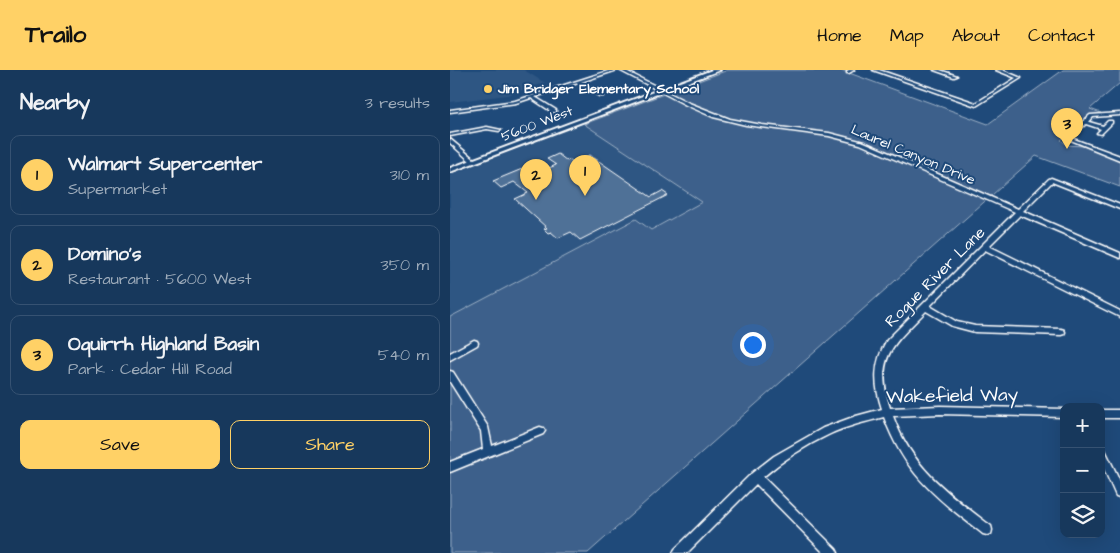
<!DOCTYPE html>
<meta charset="utf-8">
<style>
body{margin:0;font-family:"Architects Daughter",sans-serif;background:#203f62;color:#f1f3f6}
.controls{position:absolute;right:15px;bottom:15px;display:grid;overflow:hidden;border-radius:10px;box-shadow:0 5px 20px #0002}
.controls button{width:45px;height:45px;display:grid;place-items:center;padding:0;border:0;border-bottom:1px solid #365272;background:#17385c;color:#f1f3f6;font:25px sans-serif}
.you{position:absolute;left:302px;top:274px;width:18px;height:18px;margin:-12px;border:4px solid #fff;border-radius:50%;background:#1a73e8;box-shadow:0 0 0 8px #1a73e833}
.badge{display:grid;place-items:center;width:32px;height:32px;border-radius:50%;background:#ffd166;color:#111;font-size:16px;font-weight:700}
.pin{position:absolute;translate:-50% -41px;filter:drop-shadow(0 1px 2px #0008)}
.pin::after{content:'';position:absolute;top:26px;width:18px;height:15px;background:inherit;clip-path:polygon(0 0,100% 0,50% 100%)}
.list{margin:0;padding:0;list-style:none}
h2{display:flex;justify-content:space-between;align-items:center;height:65px;margin:0;padding:0 20px;font-size:21px}
h2 small{font-size:16px;font-weight:400;color:#9eacbb}
.list li{display:grid;grid-template-columns:32px 1fr auto;gap:15px;align-items:center;box-sizing:border-box;height:80px;margin:0 10px 10px;padding:0 10px;border:1px solid #365272;border-radius:10px}
.list b{display:block;font-size:19px;white-space:nowrap}
.list p{margin:0;font-size:16px;white-space:nowrap;color:#9eacbb}
.list em{font-size:16px;font-style:normal;color:#9eacbb}
.actions{display:flex;gap:10px;padding:15px 20px}
.actions a{flex:1;padding:11px 0;border:1px solid #ffd166;border-radius:10px;text-align:center;font-size:18px;color:#ffd166}
.actions .main{background:#ffd166;color:#111}
.icon{flex:none;width:28px;height:28px;fill:none;stroke:currentColor;stroke-width:2;stroke-linecap:round;stroke-linejoin:round}
.map{position:relative;flex:none;width:670px;height:483px;overflow:hidden}
header{display:flex;align-items:center;gap:30px;box-sizing:border-box;height:70px;padding:0 25px;background:#ffd166;color:#111}
header strong{font-size:24px}
nav{display:flex;gap:28px;margin-inline-start:auto;font-size:18px}
main{display:flex}
aside{flex:1;background:#17385c}
.map>svg:first-child{display:block}
</style>
<header>
<strong>Trailo</strong>
<nav><a>Home</a><a>Map</a><a>About</a><a>Contact</a></nav>
</header>
<main>
<aside>
<h2>Nearby<small>3 results</small></h2>
<ul class="list">
<li><span class="badge">1</span><div><b>Walmart Supercenter</b><p>Supermarket</p></div><em>310 m</em></li>
<li><span class="badge">2</span><div><b>Domino's</b><p>Restaurant · 5600 West</p></div><em>350 m</em></li>
<li><span class="badge">3</span><div><b>Oquirrh Highland Basin</b><p>Park · Cedar Hill Road</p></div><em>540 m</em></li>
</ul>
<div class="actions"><a class="main">Save</a><a>Share</a></div>
</aside>
<div class="map">
<svg width="670" height="483" viewBox="0 0 670 483">
<rect width="100%" height="100%" fill="#1f4a7a"/>
<filter id="ink" filterUnits="userSpaceOnUse"><feTurbulence type="fractalNoise" baseFrequency=".02" numOctaves="2"/><feDisplacementMap in="SourceGraphic" scale="10" xChannelSelector="R" yChannelSelector="G"/><feConvolveMatrix kernelMatrix="1 2 1 2 8 2 1 2 1" color-interpolation-filters="sRGB"/></filter>
<g filter="url(#ink)">
<!-- built -->
<path fill="#2e5683" d="M0,0H74L95,13L57,25L0,32Z
M134,54L253,132L201,160L186,149L0,247V105Z"/>
<!-- green -->
<path fill="#3c618b" stroke="#9eb0c5" d="M278,0H391L538,54L613,0H670V13L640,39L651,43L638,46L611,70L617,75L633,76L670,90V117L586,86L138,483H0V247L186,149L201,160L252,132L134,54Z"/>
<!-- building -->
<path fill="#507197" stroke="#fff" d="M108,84L117,91L119,90L123,93L140,85L201,127L212,121L218,125L130,170L121,162L108,168L101,162L98,163L94,159L97,158L65,129L78,123L64,112L51,118L43,111L77,97L85,104L106,95L97,89Z"/>
<g fill="none" stroke-linecap="round" stroke-linejoin="round">
<defs>
<path id="street" d="M161,0H167L131,12L153,24V26H149L128,13L85,27L106,40V42H102L81,28L66,33L0,42V40L65,31Z
M169,0H174L239,33L280,49L312,55L379,63L414,72L568,139L599,109L601,108L670,135V139L602,112L573,141L670,183V188L570,145L539,176L670,241V247L535,180L480,236L507,252L525,256L611,259L614,260L615,262L614,264L611,265L525,262L502,256L476,241C443,275 424,287 440,338L490,336L614,339V347L490,344L443,346C461,397 500,425 541,456L542,460L541,464L537,465L533,464C487,428 455,405 434,347C416,352 396,356 378,365C355,376 333,390 313,407L386,479L388,483H374L306,414L237,483H223L225,479L302,403L324,386L373,358L406,346L432,339C424,315 423,293 437,270L565,142L410,74L379,66L296,55L263,47L236,35Z
M399,0H404L399,3H397V1Z
M423,0H429L526,33L566,8L546,0H552L571,8L526,36Z
M484,0H490L507,6L504,7Z
M670,43V45L643,47L639,52L653,56L658,51H662V53L651,64L647,63L651,59L636,54L621,68L670,86V90L616,68L640,45Z
M37,57L51,60L49,61L37,59L0,66V64Z
M0,69L25,90V92H21L0,73Z
M24,270L27,271L28,273L27,275L0,290V283Z
M0,301L3,302L38,357L42,376L90,357L93,358L95,361L93,364L0,402V392L33,379L31,361L0,312Z
M651,340H670V348H651Z
M651,377L654,378L670,411V427L666,426L651,392Z"/>
<path id="secondary" d="M262,0H270L0,102V98Z"/>
</defs>
<!-- street casing -->
<use href="#street" stroke="#fff" stroke-width="3"/>
<!-- secondary casing -->
<use href="#secondary" stroke="#fff" stroke-width="4"/>
<!-- street -->
<use href="#street" fill="#1f4a7a" fill-rule="evenodd"/>
<!-- secondary -->
<use href="#secondary" fill="#1f4a7a" fill-rule="evenodd"/>
</g>
</g>
<!-- markers -->
<circle fill="#ffd166" stroke="#1f4a7a" stroke-width="2" cx="38" cy="19" r="5"/>
<g text-anchor="middle" dominant-baseline="central" stroke-width="4" stroke-linejoin="round" paint-order="stroke">
<!-- far-poi labels -->
<g font-size="14" font-weight="bold" fill="#fff" stroke="#1f4a7a" text-anchor="start">
<text x="48" y="19">Jim Bridger Elementary School</text>
</g>
<!-- far-street labels -->
<g font-size="14" fill="#fff" stroke="#1f4a7a">
<text transform="translate(87 54) rotate(-21)">5600 West</text>
<text transform="translate(463 85) rotate(23)">Laurel Canyon Drive</text>
</g>
<!-- street labels -->
<g font-size="16" fill="#fff" stroke="#1f4a7a">
<text transform="translate(485 207) rotate(-45)">Rogue River Lane</text>
</g>
<!-- near-street labels -->
<g font-size="19" fill="#fff" stroke="#1f4a7a">
<text transform="translate(502 326) rotate(-1)">Wakefield Way</text>
</g>
</g>
</svg>
<div class="controls">
<button>+</button>
<button>−</button>
<button><svg class="icon" aria-label="layers" viewBox="0 0 24 24"><path d="M12 4l9 5-9 5-9-5zM3 14l9 5 9-5"/></svg></button>
</div>
<div class="you"></div>
<div class="pin badge" style="left:135px;top:126px">1</div>
<div class="pin badge" style="left:86px;top:130px">2</div>
<div class="pin badge" style="left:617px;top:79px">3</div>
</div>
</main>
